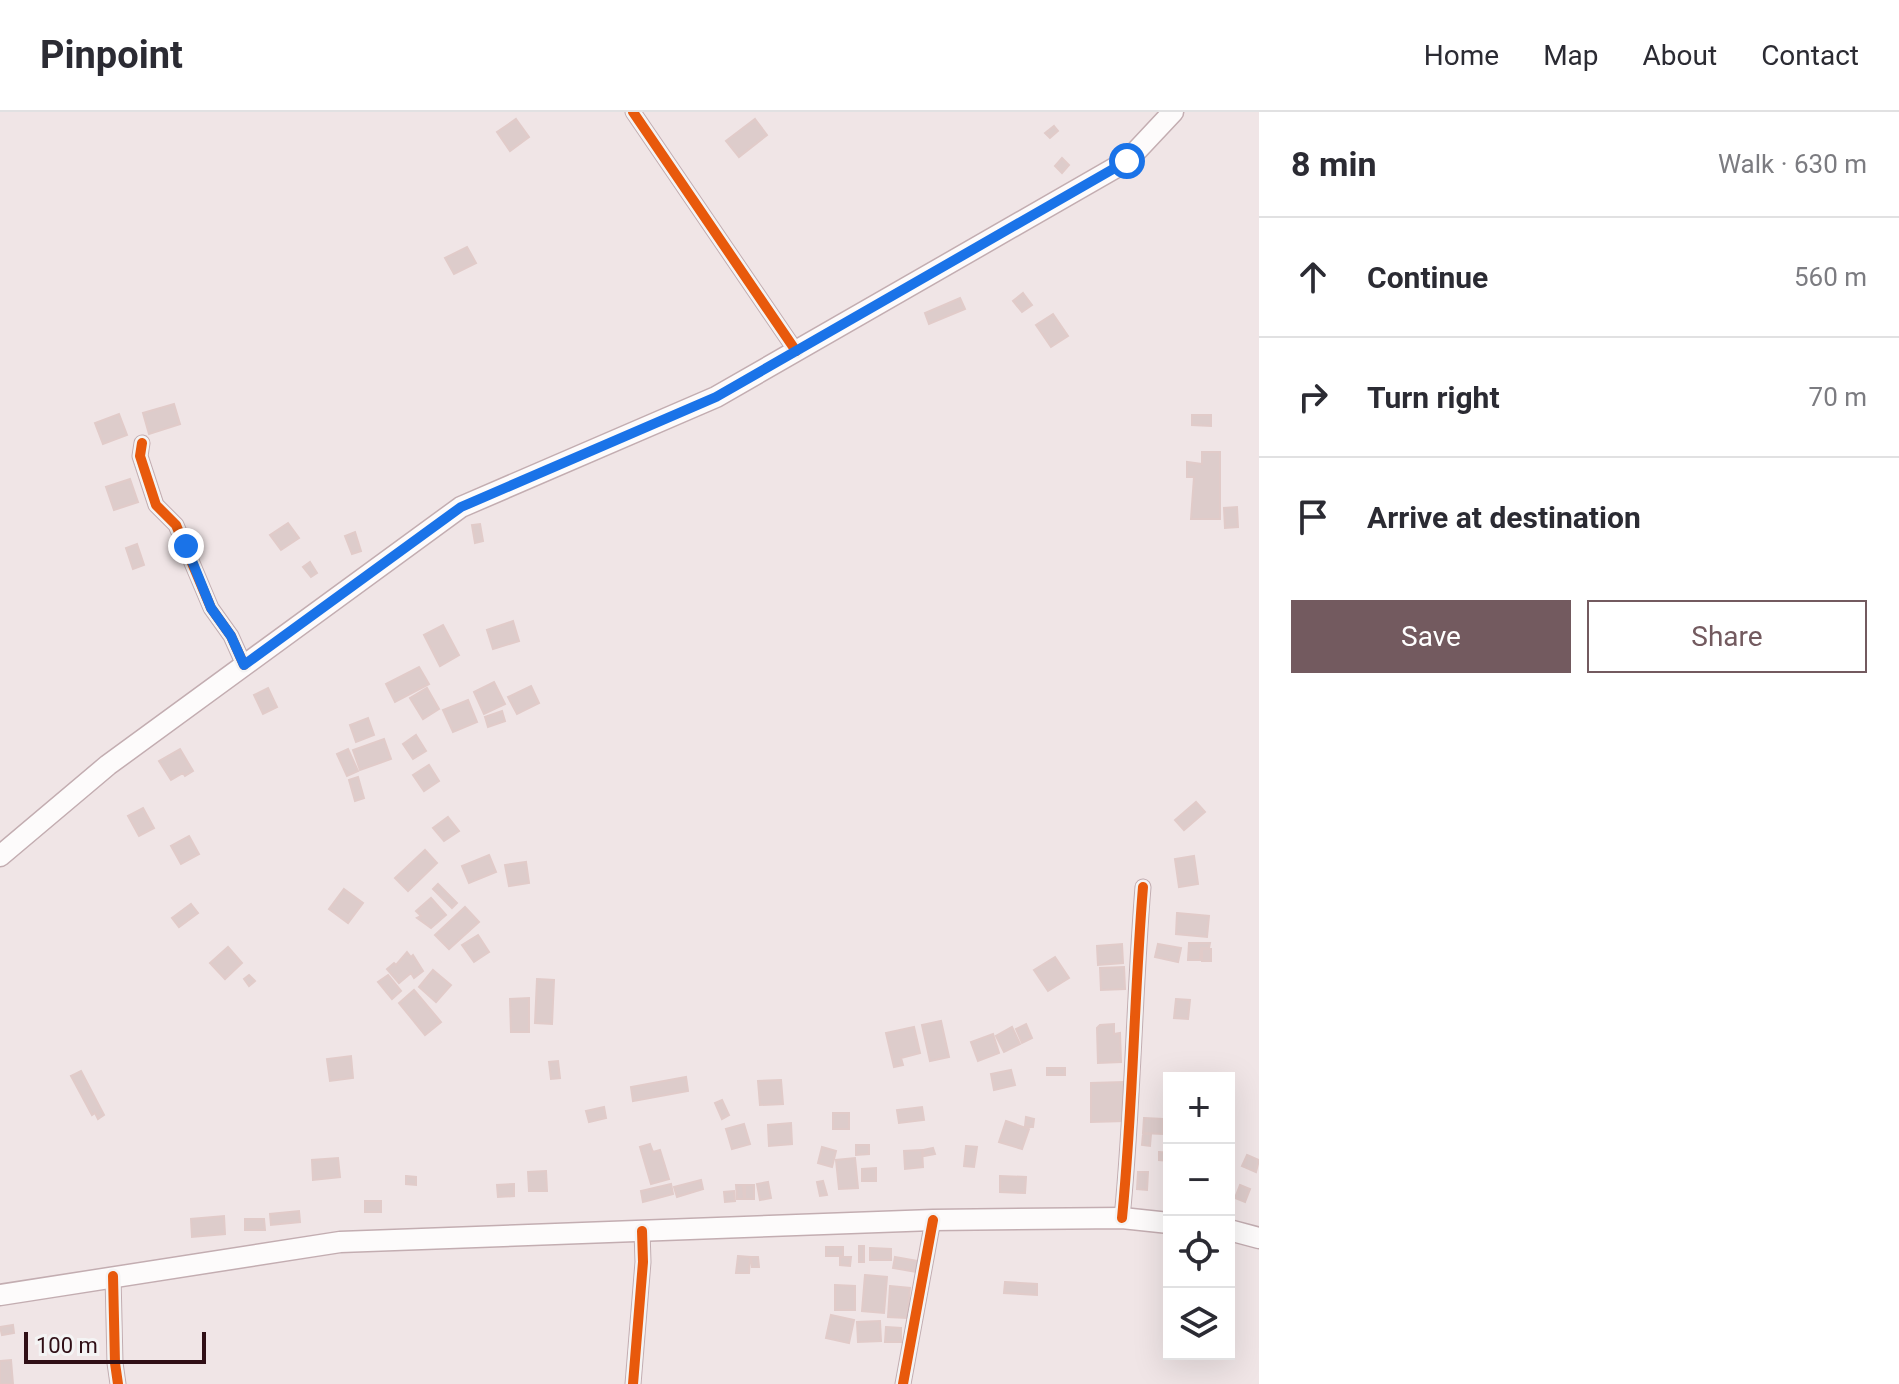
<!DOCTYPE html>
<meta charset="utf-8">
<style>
body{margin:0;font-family:Roboto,sans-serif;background:#f2f2f3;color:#2b2b33}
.controls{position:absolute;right:24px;bottom:24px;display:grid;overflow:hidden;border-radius:0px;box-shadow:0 8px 32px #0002}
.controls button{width:72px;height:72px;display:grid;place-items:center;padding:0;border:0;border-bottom:2px solid #e1e1e2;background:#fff;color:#2b2b33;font:40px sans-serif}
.scale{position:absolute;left:24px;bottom:20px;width:182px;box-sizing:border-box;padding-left:8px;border:4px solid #300f16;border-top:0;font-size:22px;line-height:28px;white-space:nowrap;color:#300f16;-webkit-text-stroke:6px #f4f4f4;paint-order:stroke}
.stop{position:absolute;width:24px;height:24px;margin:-18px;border:6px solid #1a73e8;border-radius:50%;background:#fff}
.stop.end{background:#1a73e8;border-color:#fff;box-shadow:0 2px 8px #0008}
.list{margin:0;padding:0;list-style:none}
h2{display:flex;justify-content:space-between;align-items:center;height:104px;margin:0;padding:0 32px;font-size:34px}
h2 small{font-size:26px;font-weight:400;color:#7c7c81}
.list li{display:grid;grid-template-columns:52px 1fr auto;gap:24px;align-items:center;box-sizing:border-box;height:120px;padding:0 32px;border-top:2px solid #e1e1e2}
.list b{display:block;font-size:30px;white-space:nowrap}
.list em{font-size:26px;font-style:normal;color:#7c7c81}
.actions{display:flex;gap:16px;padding:24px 32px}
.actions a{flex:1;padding:18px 0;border:2px solid #735a5f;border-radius:0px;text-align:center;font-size:28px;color:#735a5f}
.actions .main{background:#735a5f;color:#fff}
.icon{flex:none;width:44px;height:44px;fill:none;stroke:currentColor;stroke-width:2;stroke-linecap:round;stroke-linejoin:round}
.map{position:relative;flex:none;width:1259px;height:1272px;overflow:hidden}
header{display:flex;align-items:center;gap:48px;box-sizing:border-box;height:112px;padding:0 40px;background:#fff;border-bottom:2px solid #e1e1e2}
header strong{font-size:38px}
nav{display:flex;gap:44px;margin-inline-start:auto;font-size:28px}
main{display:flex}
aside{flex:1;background:#fff}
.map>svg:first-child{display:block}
</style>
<header>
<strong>Pinpoint</strong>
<nav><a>Home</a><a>Map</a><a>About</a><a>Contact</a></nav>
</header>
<main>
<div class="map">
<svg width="1259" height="1272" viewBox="0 0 1259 1272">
<rect width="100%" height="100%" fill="#f0e5e6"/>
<!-- building -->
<path fill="#ddcccb" stroke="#e1cbc9" stroke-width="2" d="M516,7L529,25L510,39L497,20Z
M755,7L767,23L739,45L726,29Z
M1054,14L1058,19L1050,26L1045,21Z
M1062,46L1069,53L1062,61L1055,54Z
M467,135L476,151L454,162L445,146Z
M1023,181L1032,193L1022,200L1013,189Z
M960,186L965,197L929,212L925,201Z
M1053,202L1068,224L1051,235L1036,213Z
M174,292L180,312L149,322L143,301Z
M119,302L127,323L103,332L95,311Z
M1192,303H1211V314L1192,313Z
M1202,340H1220V407H1191L1194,365H1187V350L1202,352Z
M130,367L138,390L114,398L106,375Z
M1237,395L1238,415L1225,416L1224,396Z
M288,411L299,426L281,438L270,423Z
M480,412L483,429L475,431L472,413Z
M355,420L361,439L352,442L345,424Z
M137,432L144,453L133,457L126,436Z
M310,450L317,461L311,465L303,455Z
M513,509L519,529L493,537L487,518Z
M443,513L459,543L440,554L424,523Z
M419,555L429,572L395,590L386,572Z
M494,570L505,592L484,602L474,580Z
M531,574L539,591L517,602L508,585Z
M268,576L277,595L263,602L254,583Z
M427,576L439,597L423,607L410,586Z
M468,588L477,610L453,620L443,598Z
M502,599L505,609L488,615L485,605Z
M368,606L374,623L356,630L350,613Z
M416,623L426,639L413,647L403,632Z
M384,627L391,647L360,658L353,638Z
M180,637L193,659L185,664L183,661L171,668L159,649Z
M348,637L358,659L347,664L337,642Z
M429,653L439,669L424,679L413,663Z
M358,665L364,686L355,689L349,668Z
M1196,690L1205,700L1184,718L1175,708Z
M143,696L154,716L139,724L128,704Z
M448,705L459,719L444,729L433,716Z
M189,724L199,742L181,752L171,734Z
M425,738L437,751L408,779L395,766Z
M489,743L496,760L469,771L462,754Z
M1194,744L1198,772L1179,775L1175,747Z
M526,750L529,771L509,774L505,753Z
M438,772L457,791L452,796L433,777Z
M344,777L363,791L348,811L329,797Z
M431,786L446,803L431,816L417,806L421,804L416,799Z
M191,792L198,801L179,815L172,806Z
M465,795L479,810L449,837L435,823Z
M1177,801L1209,804L1207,825L1176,822Z
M478,823L489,840L474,850L462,833Z
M1189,831H1210L1209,836H1201L1200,848H1188Z
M1122,832L1123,851L1098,853L1097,834Z
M1158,832L1181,836L1178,850L1155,845Z
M228,835L242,851L225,867L210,851Z
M1202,837H1211V849H1202Z
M407,840L411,845L413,843L423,859L414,866L411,861L399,871L387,857L394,851L396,853Z
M1055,845L1069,866L1048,879L1034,858Z
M1124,855L1125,877L1101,878L1100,856Z
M433,858L451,873L436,890L419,875Z
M249,863L255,869L249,874L244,867Z
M388,863L401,879L392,887L378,870Z
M537,867L554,868L552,912L535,911Z
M414,878L441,910L425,923L399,891Z
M529,886V920H511L510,887Z
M1176,887L1190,888L1188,907L1174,906Z
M941,909L949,945L930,949L922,913Z
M1026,912L1032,926L1022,931L1016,917Z
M1114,912V922L1120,921L1121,950L1098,951L1097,916L1100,913Z
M914,915L920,941L901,946L903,953L894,955L886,921Z
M1012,915L1020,932L1004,940L996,924Z
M993,922L999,941L978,949L971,930Z
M351,944L353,966L330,969L327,947Z
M558,949L560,966L551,967L549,950Z
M1047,956H1065V963H1047Z
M1011,958L1015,973L994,978L991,962Z
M81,959L104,1003L98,1007L95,1001L92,1003L71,964Z
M686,965L688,979L633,989L631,975Z
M781,968L783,992L760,993L758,969Z
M1124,970L1125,1009L1091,1010V971Z
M722,988L729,1003L722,1007L715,991Z
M604,995L606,1006L589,1010L586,999Z
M922,995L924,1008L899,1011L897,998Z
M833,1001H849V1017H833Z
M1026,1005L1034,1007L1033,1015L1025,1014Z
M1144,1006L1163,1007V1022L1143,1021Z
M1006,1009L1029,1017L1022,1037L999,1030Z
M791,1011L792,1032L769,1034L768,1013Z
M744,1012L750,1032L732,1037L726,1017Z
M1143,1022H1151L1150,1034L1142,1033Z
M650,1032L653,1040L660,1038L669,1067L651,1072L640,1035Z
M856,1033H869V1042L856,1043Z
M966,1034L977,1035L974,1055L964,1054Z
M822,1035L836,1039L832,1055L818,1051Z
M933,1036L935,1042L924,1044L923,1038Z
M922,1038L923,1055L905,1057L904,1039Z
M1159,1040L1169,1041V1049L1159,1048Z
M1247,1043L1259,1048L1256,1060L1242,1054Z
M338,1046L340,1065L313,1068L312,1048Z
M855,1046L858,1076L839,1077L836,1048Z
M876,1056V1069H862V1057Z
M546,1059L547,1079H529L528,1060Z
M1138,1060H1148L1147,1078L1137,1077Z
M406,1064L416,1065V1073L406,1072Z
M1000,1064L1026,1065L1025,1081L1000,1080Z
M701,1068L703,1077L677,1085L674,1075Z
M823,1069L827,1083L820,1084L817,1070Z
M768,1070L771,1086L760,1088L757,1072Z
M514,1072V1084L498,1085L497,1073Z
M671,1072L673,1082L643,1090L641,1079Z
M736,1073H743L744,1087H737Z
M745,1073H754V1087H745Z
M1240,1073L1250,1077L1245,1090L1235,1086Z
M734,1079L735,1089L725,1090L724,1080Z
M365,1089H381V1100H365Z
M299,1099L300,1110L271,1113L270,1102Z
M224,1104L225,1122L192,1125L191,1107Z
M245,1107H264L265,1118H245Z
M859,1134H864V1150H859Z
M826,1135H843V1144H826Z
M870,1136L891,1137V1148H870Z
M738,1144L750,1145L749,1161H736Z
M751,1145H758L759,1155H752Z
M840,1145H851L850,1154L840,1153Z
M895,1145L918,1149L917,1160L893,1156Z
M865,1163L887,1165L884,1201L862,1199Z
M1005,1170L1037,1172V1183L1004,1181Z
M835,1173L855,1174V1198H835Z
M890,1174L910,1176L907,1206L888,1205Z
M831,1203L854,1208L849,1231L826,1226Z
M880,1209L881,1229L858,1230L857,1210Z
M13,1213L14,1221L2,1223L0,1215Z
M886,1215L901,1216V1230H885Z
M11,1248L13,1272H0V1249Z"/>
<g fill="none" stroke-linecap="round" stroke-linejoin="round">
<defs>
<path id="minor" d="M633,0L796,239
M142,331L140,344L156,393L176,413L211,496L231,524L244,553
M1122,1106C1133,996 1134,885 1143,775
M113,1164L115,1251L118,1272
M633,1272L643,1150L642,1119
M903,1272L933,1108"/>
<path id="secondary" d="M0,744L108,653L461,395L716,285L1127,49L1173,0
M1229,1118L1259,1126
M0,1183L340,1130L933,1108L1122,1106L1169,1111"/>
</defs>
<!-- minor casing -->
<use href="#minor" stroke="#c3adb1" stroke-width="17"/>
<!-- secondary casing -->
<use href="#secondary" stroke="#c3adb1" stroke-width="23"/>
<!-- minor -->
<use href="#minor" stroke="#fdfbfb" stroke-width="14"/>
<!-- secondary -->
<use href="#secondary" stroke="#fdfbfb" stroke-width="20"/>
<defs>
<path id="cycleway" d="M633,0L796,239
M142,331L140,344L156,393L176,413L211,496L231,524L244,553
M1122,1106C1133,996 1134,885 1143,775
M113,1164L115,1251L118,1272
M633,1272L643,1150L642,1119
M903,1272L933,1108"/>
</defs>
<!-- cycleway casing -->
<use href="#cycleway" stroke="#f4f4f4" stroke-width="15"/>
<!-- cycleway -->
<use href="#cycleway" stroke="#e8590c" stroke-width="10"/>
</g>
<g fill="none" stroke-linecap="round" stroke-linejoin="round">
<!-- route -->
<path stroke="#1a73e8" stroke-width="10" d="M186,434L211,496L231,524L244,553L461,395L716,285L1127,49"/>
</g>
</svg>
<div class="controls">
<button>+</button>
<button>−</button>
<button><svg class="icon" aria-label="locate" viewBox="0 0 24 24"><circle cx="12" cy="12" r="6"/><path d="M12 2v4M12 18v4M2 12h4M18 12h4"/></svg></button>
<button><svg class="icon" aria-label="layers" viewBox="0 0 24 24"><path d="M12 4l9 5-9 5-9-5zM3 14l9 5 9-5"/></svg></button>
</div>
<div class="scale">100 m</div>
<div class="stop" style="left:1127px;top:49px"></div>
<div class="stop end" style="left:186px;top:434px"></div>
</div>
<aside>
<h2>8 min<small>Walk · 630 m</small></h2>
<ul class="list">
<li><svg class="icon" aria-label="ahead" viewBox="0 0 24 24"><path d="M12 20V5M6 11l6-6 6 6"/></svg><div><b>Continue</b></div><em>560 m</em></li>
<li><svg class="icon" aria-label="right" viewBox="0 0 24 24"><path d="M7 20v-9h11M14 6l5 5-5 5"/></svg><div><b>Turn right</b></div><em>70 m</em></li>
<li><svg class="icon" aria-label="arrive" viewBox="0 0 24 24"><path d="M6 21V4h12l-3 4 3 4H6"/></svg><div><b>Arrive at destination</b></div></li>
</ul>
<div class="actions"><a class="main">Save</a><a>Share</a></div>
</aside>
</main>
